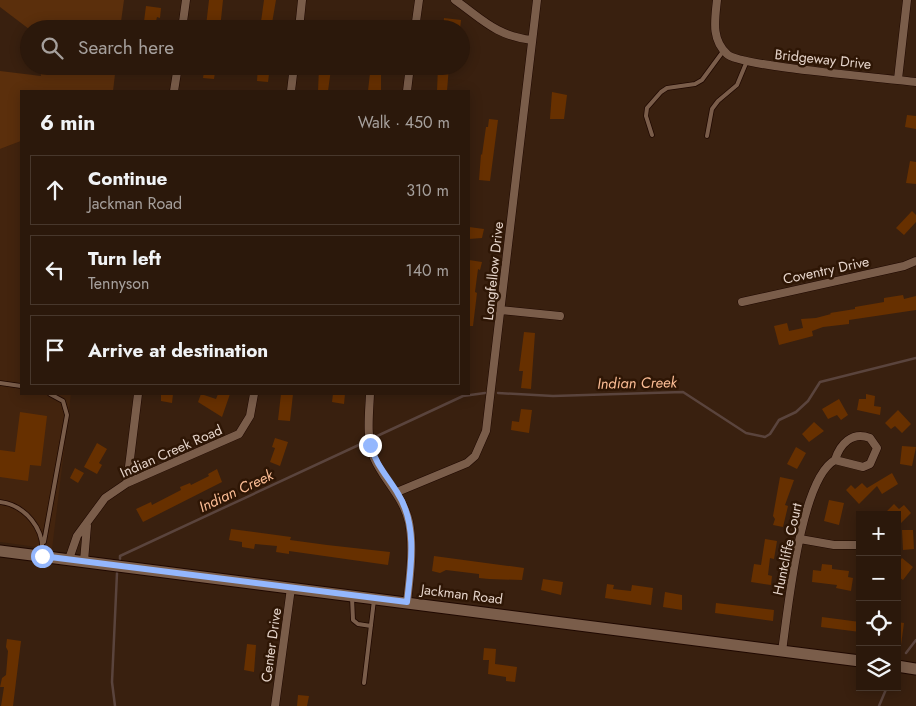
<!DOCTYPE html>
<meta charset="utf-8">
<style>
body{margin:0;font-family:Jost,sans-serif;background:#332114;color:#f1f3f6}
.controls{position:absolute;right:15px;bottom:15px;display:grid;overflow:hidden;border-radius:0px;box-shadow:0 2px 12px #0003}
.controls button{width:45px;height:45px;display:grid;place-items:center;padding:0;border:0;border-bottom:1px solid #47372c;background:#2b180b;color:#f1f3f6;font:25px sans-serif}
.stop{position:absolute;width:15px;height:15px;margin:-11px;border:4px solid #94b7fd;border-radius:50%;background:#fff}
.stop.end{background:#94b7fd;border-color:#fff;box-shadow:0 1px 5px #0008}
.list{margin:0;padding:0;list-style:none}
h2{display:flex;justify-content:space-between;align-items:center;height:65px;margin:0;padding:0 20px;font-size:21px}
h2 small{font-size:16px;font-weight:400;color:#a6a09d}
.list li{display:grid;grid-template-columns:32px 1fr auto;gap:15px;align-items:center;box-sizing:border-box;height:70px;margin:0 10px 10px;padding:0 10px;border:1px solid #47372c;border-radius:0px}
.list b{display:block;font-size:19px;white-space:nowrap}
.list p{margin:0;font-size:16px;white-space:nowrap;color:#a6a09d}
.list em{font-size:16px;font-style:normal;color:#a6a09d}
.icon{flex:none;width:28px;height:28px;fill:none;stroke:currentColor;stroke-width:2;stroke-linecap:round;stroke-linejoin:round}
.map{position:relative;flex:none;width:916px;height:706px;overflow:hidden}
.search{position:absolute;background:#2b180b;box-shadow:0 2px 12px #0003;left:20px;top:20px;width:450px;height:55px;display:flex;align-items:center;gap:12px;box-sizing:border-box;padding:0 18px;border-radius:28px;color:#a6a09d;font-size:19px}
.panel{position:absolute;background:#2b180b;box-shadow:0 2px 12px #0003;left:20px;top:90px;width:450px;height:305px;border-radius:0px}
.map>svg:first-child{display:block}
</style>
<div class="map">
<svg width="916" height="706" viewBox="0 0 916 706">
<rect width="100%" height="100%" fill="#39200f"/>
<!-- built -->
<path fill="#43240e" d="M21,141V394H71L52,549L0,542V149Z"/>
<!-- green -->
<path fill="#5b2f0c" d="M0,0H124L120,29H29L0,7Z
M40,66H116L113,91H21V141L0,149V71L41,76Z"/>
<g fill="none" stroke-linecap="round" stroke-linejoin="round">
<!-- stream -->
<path stroke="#5a443d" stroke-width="2.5" d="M498,393L553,396L683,392L746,433L765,437L770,434L779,420L796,412L808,401L820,382L916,358
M375,437L463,396L485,393
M120,559V556L363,443
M906,653L916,640
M115,706L112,682L117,573
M879,706L887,687"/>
</g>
<!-- building -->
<path fill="#673000" d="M209,0H223L220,29H207L206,26Z
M264,0H276L271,29H260Z
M146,6L161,8L160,18L157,17L154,29H143Z
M444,18L461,20L460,29H443Z
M205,66H216L214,79L203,78Z
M258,66H270L268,82L257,81Z
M438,66H449L447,91H437Z
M319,68L331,69L328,91H318Z
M370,73L381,75V91H368Z
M552,92L567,95L564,119H550Z
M907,115L916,116V129L905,127Z
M489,119L498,120L490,181L479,180L481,154L482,155L486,127H488Z
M910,161L916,162V184L906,183Z
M912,211L916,215V222L904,235L896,228Z
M469,227L484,229L482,238L469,239Z
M469,260L482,262L480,270L478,269L475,292L477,293L473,326H469Z
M903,295L904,299L916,296V310L849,320V324L823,327L812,331L813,336L779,345L774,326L787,323L789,331L803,328L801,319L816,318L831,314L830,313L855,309V307L884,302V298Z
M524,332L535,333L531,389L521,388L523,371H519Z
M161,394H173L172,403L161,401Z
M201,394L216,399L218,394H230L222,417L198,402Z
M281,394H293L290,421L278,420Z
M333,394H345L344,404L332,402Z
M866,394L875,396L874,406L881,407L880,415L857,410L859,399H866Z
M839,399L848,415L841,420L837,415L828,419L822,409Z
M521,409L532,410L529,433L511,430L512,421L519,422Z
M898,410L911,424L902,433L895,426L891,429L885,423Z
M20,412L47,416L41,466L30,465L28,481L0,477V450L15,452Z
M814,422L824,431L809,442L802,434Z
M275,438L288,442L280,466L270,462L275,448L272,447Z
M97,443L107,449L99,463L102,465L97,474L84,467Z
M902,446L916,447L912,466L900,464Z
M796,447L806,453L797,469L787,464Z
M75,468L84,473L78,483L70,478Z
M217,469L222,482L143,522L136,509L151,502L152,505L181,490L180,487L190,483L191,485L209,476L208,474Z
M892,473L898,484L882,494L877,486L859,504L846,490L851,485L855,489L862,483L867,488Z
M780,477L794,480L785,505L788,506L783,527L773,525L775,519L773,516Z
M829,500L844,503L839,525L824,521Z
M894,504L899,509L904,505L911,513L897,527V515H883Z
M231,529L291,537L290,540L327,545L390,552L388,565L289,551V554L276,552L277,546L255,544L254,549L242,547V542L229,540Z
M902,530H913L914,549L903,550Z
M765,539L777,541L774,559L770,558L768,575L772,576L771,585L751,582L754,564L761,565Z
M434,556L524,568L522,580L489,579L479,578V574L446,570L440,573L432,571Z
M902,558L913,567L903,580L897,576V564Z
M822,564L832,565V569L849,571L848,577L853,578L851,591L836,588L837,585L812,582L813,570L821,571Z
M543,579L563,582L561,595L541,590Z
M607,584L614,585L613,589L631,591L632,585L653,588L651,605L605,598Z
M665,592L682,595V610L663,607Z
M716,603L774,610L773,621L715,613Z
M822,617L860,622V632L821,627Z
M897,622L904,623L901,645L897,644Z
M7,639L21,641L13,706H1L4,687H0L2,678L6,675L8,651L6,647Z
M247,644L256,645L254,672L244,670Z
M484,648L496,649L495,664L517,667L515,682L506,681V677L488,674L489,660H483Z
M298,695L309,696L307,706H297Z"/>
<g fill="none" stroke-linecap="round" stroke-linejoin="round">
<defs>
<path id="lane" d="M652,135L646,116L647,108L661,92L667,88L695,84L702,80L724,50
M707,136L712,109L718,101L737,85L747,61
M0,383L21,386
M0,502C25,505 45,529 42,554
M44,542L67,415L63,401L50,394
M352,597L353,620L358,624L371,626
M364,683L374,600"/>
<path id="street" d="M455,0C482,19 496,36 532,40
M717,0C715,20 711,39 727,54C739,67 888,78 916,82
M182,29L186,0
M299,29L302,0
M415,29L419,0
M898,79L907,0
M174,91L178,66
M291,91L294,66
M407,91L410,66
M742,302L904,266L916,261
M501,310L560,316
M370,394C369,416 366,438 374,458C384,481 403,496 409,522C414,548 410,576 407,602
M127,483L138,394
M397,492L467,463L475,456L486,431L537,0
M800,539L834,545H860
M69,559L77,536L105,498L127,483L239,434L250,416L254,394
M84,561L87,526
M782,651C788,611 800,479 835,460L863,467L870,464L877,448L870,438C852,431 840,444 835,460
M275,706L291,588"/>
<path id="secondary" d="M0,551L860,661
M897,666L916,669"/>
</defs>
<!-- lane casing -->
<use href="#lane" stroke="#1f0800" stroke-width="5.5"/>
<!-- street casing -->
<use href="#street" stroke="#1f0800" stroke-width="9"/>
<!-- secondary casing -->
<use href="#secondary" stroke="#1f0800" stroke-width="13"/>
<!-- lane -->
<use href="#lane" stroke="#7a5d4a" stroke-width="4"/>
<!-- street -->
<use href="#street" stroke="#7a5d4a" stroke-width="8"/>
<!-- secondary -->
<use href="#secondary" stroke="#7a5d4a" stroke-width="11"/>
</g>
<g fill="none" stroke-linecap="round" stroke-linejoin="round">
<!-- route -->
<path stroke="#94b7fd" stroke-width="6" d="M42,556L407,602C411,567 418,524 397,492C387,476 376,464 370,445"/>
</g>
<g text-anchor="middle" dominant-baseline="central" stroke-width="5" stroke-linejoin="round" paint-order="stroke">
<!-- street labels -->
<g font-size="14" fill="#e5d4ca" stroke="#2e1605">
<text transform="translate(823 59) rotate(6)">Bridgeway Drive</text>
<text transform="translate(826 270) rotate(-12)">Coventry Drive</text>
<text transform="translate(493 271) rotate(-84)">Longfellow Drive</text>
<text transform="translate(171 451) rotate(-24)">Indian Creek Road</text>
<text transform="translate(787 549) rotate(-78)">Huntcliffe Court</text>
<text transform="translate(462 594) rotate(7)">Jackman Road</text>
<text transform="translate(271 645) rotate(-82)">Center Drive</text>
</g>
<!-- water labels -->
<g font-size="15" font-style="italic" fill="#fcbd95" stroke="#2e1605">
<text transform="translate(637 383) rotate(-1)">Indian Creek</text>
<text transform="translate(236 491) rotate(-25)">Indian Creek</text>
</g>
</g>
</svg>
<div class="controls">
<button>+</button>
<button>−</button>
<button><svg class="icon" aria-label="locate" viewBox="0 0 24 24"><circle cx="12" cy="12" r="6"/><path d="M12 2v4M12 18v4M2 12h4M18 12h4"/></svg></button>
<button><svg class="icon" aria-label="layers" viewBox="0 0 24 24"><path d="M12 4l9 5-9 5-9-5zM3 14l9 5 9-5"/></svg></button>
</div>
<div class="stop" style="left:42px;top:556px"></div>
<div class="stop end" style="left:370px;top:445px"></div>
<div class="search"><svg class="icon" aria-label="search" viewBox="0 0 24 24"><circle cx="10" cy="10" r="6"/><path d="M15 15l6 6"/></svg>Search here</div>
<section class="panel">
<h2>6 min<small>Walk · 450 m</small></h2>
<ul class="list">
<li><svg class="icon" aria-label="ahead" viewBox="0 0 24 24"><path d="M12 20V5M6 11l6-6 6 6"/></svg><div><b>Continue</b><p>Jackman Road</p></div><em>310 m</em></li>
<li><svg class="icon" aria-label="left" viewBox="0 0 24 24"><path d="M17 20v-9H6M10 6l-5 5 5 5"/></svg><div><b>Turn left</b><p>Tennyson</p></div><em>140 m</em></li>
<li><svg class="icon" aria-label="arrive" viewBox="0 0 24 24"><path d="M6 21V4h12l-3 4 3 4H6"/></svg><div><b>Arrive at destination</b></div></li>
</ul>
</section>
</div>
